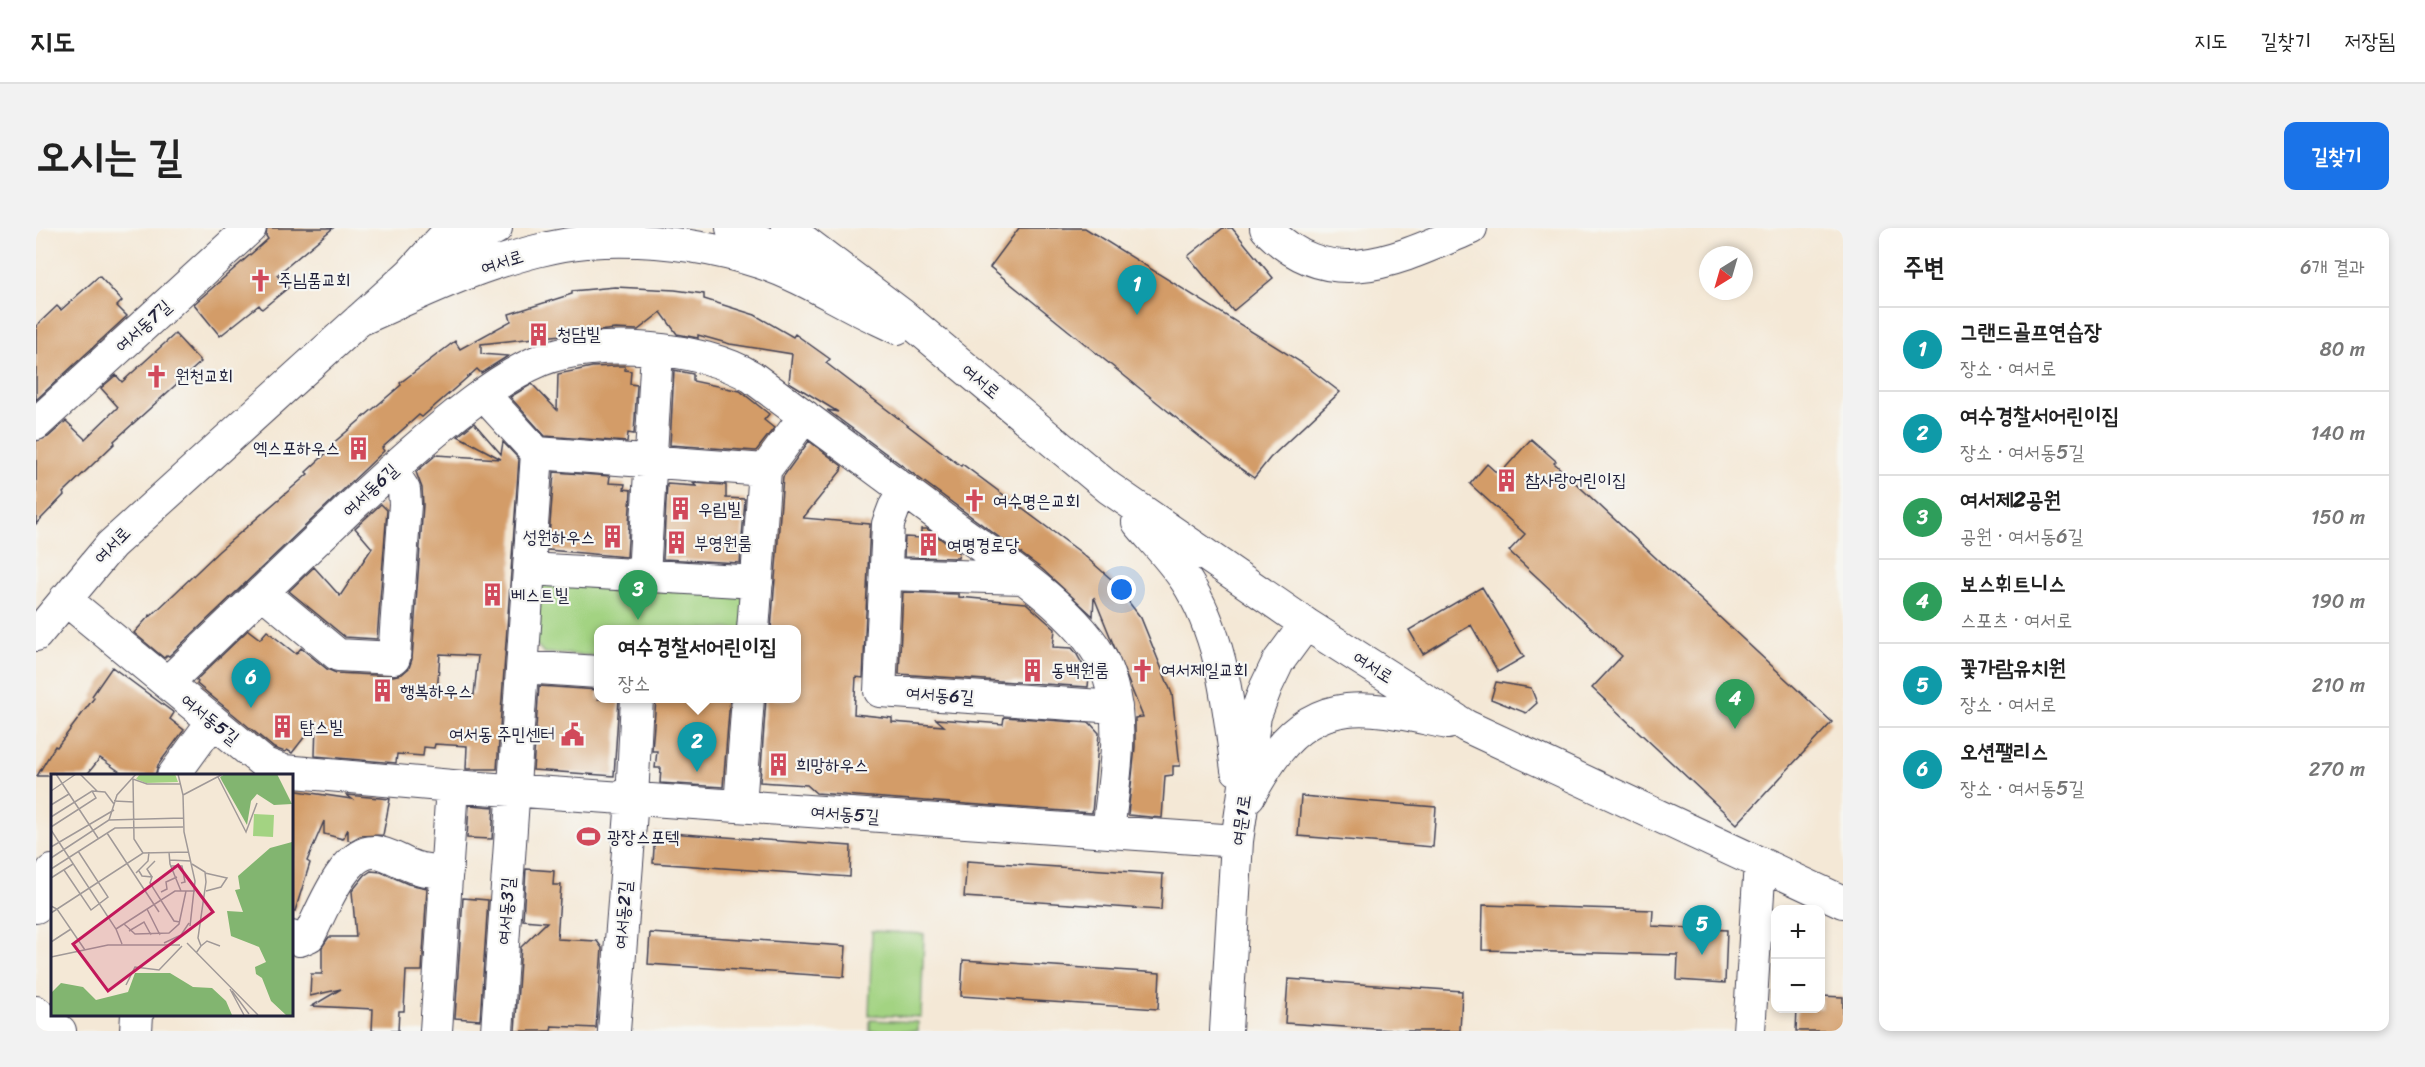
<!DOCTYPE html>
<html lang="ko">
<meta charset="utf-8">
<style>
body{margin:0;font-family:Sriracha,"Poor Story",sans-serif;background:#f2f2f2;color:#222}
.controls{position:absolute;right:18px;bottom:18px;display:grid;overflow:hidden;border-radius:12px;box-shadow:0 3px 9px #0003}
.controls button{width:54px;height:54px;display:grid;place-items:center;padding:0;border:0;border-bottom:2px solid #e0e0e0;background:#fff;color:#222;font:30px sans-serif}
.compass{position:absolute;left:1663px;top:18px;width:54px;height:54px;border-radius:50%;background:#fff;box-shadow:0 3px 9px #0003;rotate:217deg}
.you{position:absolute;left:1086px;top:362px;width:21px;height:21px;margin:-15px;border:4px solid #fff;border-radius:50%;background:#1a73e8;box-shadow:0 0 0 9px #1a73e833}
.badge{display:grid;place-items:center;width:39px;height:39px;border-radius:50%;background:#1a73e8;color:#fff;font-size:20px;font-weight:700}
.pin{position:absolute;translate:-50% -50px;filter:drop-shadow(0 2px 3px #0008)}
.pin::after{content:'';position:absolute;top:32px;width:21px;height:18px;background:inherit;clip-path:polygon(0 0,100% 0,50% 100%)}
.popup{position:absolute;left:558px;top:397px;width:207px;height:78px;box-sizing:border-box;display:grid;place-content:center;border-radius:12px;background:#fff;filter:drop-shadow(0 2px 4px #0005);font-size:20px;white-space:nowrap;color:#767676}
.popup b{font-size:22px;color:#222}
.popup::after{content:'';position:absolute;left:50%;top:100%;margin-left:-12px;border:12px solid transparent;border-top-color:#fff}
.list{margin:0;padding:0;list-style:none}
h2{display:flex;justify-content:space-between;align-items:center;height:78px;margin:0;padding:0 24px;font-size:26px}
h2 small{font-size:20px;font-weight:400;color:#767676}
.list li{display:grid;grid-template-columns:39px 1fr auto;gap:18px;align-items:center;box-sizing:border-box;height:84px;padding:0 24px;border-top:2px solid #e0e0e0}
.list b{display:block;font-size:22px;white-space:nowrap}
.list p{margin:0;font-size:20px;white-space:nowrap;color:#767676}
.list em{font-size:20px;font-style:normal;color:#767676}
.map{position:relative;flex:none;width:1807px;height:803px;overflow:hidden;border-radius:12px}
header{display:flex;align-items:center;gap:36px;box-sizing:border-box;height:84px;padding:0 30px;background:#fff;border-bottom:2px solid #e0e0e0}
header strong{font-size:28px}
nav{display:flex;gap:33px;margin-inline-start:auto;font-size:21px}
.intro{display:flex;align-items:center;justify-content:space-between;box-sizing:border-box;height:144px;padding:0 36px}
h1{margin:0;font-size:42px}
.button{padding:15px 27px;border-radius:12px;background:#1a73e8;color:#fff;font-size:21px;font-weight:700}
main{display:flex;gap:36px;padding:0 36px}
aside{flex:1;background:#fff;border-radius:12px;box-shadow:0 3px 9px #0003}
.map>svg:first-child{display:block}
</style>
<header>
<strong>지도</strong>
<nav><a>지도</a><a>길찾기</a><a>저장됨</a></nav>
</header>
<div class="intro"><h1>오시는 길</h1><a class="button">길찾기</a></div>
<main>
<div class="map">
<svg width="1807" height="803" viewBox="0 0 1807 803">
<rect width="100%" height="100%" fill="#f6f6f2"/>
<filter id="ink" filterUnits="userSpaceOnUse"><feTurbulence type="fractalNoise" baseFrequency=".0167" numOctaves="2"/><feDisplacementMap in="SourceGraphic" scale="12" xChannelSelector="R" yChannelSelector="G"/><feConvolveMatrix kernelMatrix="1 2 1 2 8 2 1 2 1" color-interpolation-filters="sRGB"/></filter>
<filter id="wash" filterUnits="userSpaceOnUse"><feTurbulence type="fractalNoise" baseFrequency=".008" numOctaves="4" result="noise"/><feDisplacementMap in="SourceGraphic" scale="24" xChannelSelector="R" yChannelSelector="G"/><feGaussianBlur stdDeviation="1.35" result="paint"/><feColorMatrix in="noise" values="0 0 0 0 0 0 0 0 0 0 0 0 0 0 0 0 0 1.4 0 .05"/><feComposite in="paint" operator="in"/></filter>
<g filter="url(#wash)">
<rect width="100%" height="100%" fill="#f4e8d6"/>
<!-- green -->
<path fill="#a3d382" stroke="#627a5e" stroke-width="1.5" d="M510,352L702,366L711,375L707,401L562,402V428L508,425L494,410L500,365Z
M836,703L888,706L885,789L833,787Z
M834,792L882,794V803H834Z"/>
<g id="blocks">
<!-- building -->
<path fill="#d39c67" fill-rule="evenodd" d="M231,0H297L241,47L252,60L226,81L223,77L184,108L158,76L232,11L230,8Z
M983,0H1049L1266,135L1304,164L1234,230L1218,250L1191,231L954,39Z
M1187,0H1196L1237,50L1197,83L1152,28Z
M63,48L86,73L81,78L91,88L0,172V98L21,78L25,82Z
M579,59L639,62L668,66V71L719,87L757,109L759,106L794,131L790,135L925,238L926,236L1043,323L1075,351L1105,390L1136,466L1144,538H1137V547L1129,548L1126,590L1092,587L1099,519V490L1107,489L1058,369L1057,388L1006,341L791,182L802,184L753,154L756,126L694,116L662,107V110L641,106L625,84L602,102L579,101L445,116V126L472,128L445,145L441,141L386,189L383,187L346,220L348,223L133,428L131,427L128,430L98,405L114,387L115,388L183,323L272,246L270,244L297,219L295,217L365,157L364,155L419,113L424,121L475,93L473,86L536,66V63Z
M139,106L165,134L78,213L79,215L27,265L28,267L0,296V213L12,209L30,193L49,211L82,179L65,160L80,147L86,154Z
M581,138H589V142L595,143L594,156L601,157L598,206L592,205L591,214L509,208L474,169L496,156L521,182L522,146L556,139Z
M638,142L657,146V153L704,163L733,186L728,192L738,200L720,223L634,217Z
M438,195L465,226L467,214L483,231L461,541H430L431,518L399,516L398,520L388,519L387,528L361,526L360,535L279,528L280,494L256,525L251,522L249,524L238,520L161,456L162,454L160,452L212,402L224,411L231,403L260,426L265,420L291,441L300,445L357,448L366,446L373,440L376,431L387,277L386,260L380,244L400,227L465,231L422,208ZM404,426L442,428L438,467L401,465Z
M1495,211L1520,233L1518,235L1796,494L1701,596L1556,460L1586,428L1473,323L1489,306L1434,256L1451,236L1463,247Z
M773,213L806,238L805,243L767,290L834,296L827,450L820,449L818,486L856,490V494L908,498L900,491L967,496L968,489L1054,495L1063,505L1056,585L780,565L771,557L724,554L730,471H760V402H735L747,249Z
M518,244L574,248L573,255L589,256L588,261L595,262L591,329L512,322Z
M657,255L690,257V270L709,271L704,335L627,331L631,256L660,258Z
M345,276L351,282L341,411L309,409L253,363L278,339L304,368L336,320L319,300Z
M885,301H891L923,324L922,330L868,329L869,309L885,310Z
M1446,359L1488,429L1462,444L1435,397L1387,426L1373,402Z
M867,364L920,366H923V369L990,375L1019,401L1017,419L1036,420L1040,425L1053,448L1052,459L863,446Z
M76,439L138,485L134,491L148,502L122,537L119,548H90L64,530L50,548H1L19,518L21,519L58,470L56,468Z
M1460,454L1495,460L1501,475L1490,485L1455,471Z
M503,458L562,462V471H583L578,548L497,542Z
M620,471H694L687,559L624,555L625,540H619L621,523H616Z
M255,562L316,571L311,567L354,571L347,607L324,608L315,613L312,612V601L307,611L288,606V593L271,633L274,635L259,683L255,682Z
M1265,568L1400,579L1397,619L1262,608Z
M433,577L458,579L456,611L431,610Z
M619,604L815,618L814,649L617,635Z
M931,633L1127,646L1125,682L928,669Z
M490,641L518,643L517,657H525L521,711L561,713L566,720L560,800L516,798L515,803H479L485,719L511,694L487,692Z
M335,643L345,644L372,656L391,660L386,743H370L368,783H363L362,803H336L337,781L276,778L305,761L274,768L275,746H286V719L293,709H320L316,663L329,647Z
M427,670L452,672L444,792L419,790Z
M1447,677L1617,682L1616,698L1691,702L1689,755L1641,752L1642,727L1446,722Z
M614,705L810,718L808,749L612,736Z
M927,732L1124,745L1122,781L925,768Z
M1252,751L1426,763L1424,803H1369L1249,795Z
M1785,768L1807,769V803H1760L1761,780H1785Z"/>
</g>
</g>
<g filter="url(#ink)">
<use href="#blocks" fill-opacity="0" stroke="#424052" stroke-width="1.5"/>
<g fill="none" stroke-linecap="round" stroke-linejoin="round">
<defs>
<path id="minor" d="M416,0L375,45L460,0
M696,0L764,31
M751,0L865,86L1073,260L1270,396L1430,498L1807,674
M1230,0C1294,68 1364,30 1435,0
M323,92C365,74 408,52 453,37C484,27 517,17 550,14C608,10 670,17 726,35C759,46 789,64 820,80C833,87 847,93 861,100
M447,166L501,225L729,242
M0,196L214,0
M869,262L858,280L852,296L844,463L1080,479
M1102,294C1117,312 1135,331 1149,351C1187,409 1192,476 1201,542
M493,341L721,354
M850,346L987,350
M608,347L621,123
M226,364L302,427L358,430L369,276L368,262L355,242
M29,371L229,536L248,543L416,558L1201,613
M717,402L729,242L769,188
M0,407L75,317L375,45
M487,439L562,444
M131,455C192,396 254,338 315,279C354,243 393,207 435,175C457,158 479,143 505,132C559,110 667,118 716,149C780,196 843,243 906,290C952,324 1043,382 1067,434C1092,488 1078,548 1072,604
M137,548L177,493
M1213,568C1222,553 1230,538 1241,524C1289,462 1346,482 1412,495
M704,578L712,470
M0,679L16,643
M255,709L264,712L273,708C285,686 307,622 339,624C352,625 366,635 378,639C389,643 400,643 411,643
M0,784L24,803
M100,803L101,786
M400,803L416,558
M461,803L501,225
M578,803L596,571L601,470
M1190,803L1201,613L1219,488L1230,459L1242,434L1270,396
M1713,803L1724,635"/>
</defs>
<!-- minor casing -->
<use href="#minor" stroke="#424052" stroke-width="34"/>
<!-- minor -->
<use href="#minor" stroke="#fff" stroke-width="32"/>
</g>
</g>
<!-- icons -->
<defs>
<symbol id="church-bare" viewBox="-9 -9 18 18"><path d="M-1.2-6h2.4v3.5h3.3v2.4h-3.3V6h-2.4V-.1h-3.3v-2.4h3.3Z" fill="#d1495b" stroke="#f6f6f2" stroke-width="2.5" paint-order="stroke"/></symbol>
<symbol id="building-bare" viewBox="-9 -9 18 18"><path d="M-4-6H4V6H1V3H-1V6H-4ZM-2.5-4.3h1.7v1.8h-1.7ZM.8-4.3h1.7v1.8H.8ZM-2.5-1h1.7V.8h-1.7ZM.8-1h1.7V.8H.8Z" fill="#d1495b" stroke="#f6f6f2" stroke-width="2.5" paint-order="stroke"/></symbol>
<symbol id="civic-bare" viewBox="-9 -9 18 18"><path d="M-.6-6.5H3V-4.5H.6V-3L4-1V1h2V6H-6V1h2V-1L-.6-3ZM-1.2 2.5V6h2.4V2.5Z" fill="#d1495b" stroke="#f6f6f2" stroke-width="2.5" paint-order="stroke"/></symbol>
<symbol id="stadium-bare" viewBox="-9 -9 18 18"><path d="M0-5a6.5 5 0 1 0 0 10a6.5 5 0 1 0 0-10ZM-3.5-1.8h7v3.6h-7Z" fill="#d1495b" stroke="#f6f6f2" stroke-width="2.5" paint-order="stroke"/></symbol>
</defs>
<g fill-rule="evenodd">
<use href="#church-bare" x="208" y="36" width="33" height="33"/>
<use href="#building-bare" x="486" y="90" width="33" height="33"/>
<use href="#church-bare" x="104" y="132" width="33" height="33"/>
<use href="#building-bare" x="306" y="204" width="33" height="33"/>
<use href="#building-bare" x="1454" y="236" width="33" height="33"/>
<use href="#church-bare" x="922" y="256" width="33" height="33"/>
<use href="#building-bare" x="628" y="264" width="33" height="33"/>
<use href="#building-bare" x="560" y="292" width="33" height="33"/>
<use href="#building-bare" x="624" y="298" width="33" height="33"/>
<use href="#building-bare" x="876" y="300" width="33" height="33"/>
<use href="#building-bare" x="440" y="350" width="33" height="33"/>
<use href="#building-bare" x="980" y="426" width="33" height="33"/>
<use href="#church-bare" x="1090" y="426" width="33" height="33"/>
<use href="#building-bare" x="330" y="446" width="33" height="33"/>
<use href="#building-bare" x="230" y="482" width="33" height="33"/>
<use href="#civic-bare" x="520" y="490" width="33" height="33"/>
<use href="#building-bare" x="726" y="520" width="33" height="33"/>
<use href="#stadium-bare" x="536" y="592" width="33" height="33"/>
</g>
<g text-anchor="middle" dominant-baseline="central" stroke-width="4.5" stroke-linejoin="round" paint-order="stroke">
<!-- street labels -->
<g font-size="18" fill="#22223b" stroke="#f6f6f2">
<text transform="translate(466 34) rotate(-18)">여서로</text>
<text transform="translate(107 98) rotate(-42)">여서동7길</text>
<text transform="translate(945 153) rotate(40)">여서로</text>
<text transform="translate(334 262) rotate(-43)">여서동6길</text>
<text transform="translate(76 317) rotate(-46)">여서로</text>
<text transform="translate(1337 439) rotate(32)">여서로</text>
<text transform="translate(904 467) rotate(4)">여서동6길</text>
<text transform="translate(174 491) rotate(39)">여서동5길</text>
<text transform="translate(809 586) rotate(4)">여서동5길</text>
<text transform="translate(1205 592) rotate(-82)">여문1로</text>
<text transform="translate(470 683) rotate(-86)">여서동3길</text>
<text transform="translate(587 687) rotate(-86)">여서동2길</text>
</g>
<!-- poi labels -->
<g font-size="18" fill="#22223b" stroke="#f6f6f2" text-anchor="start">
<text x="242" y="52">주님품교회</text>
<text x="521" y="106">청담빌</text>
<text x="139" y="148">원천교회</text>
<text x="304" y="220" text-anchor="end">엑스포하우스</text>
<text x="1489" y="252">참사랑어린이집</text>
<text x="957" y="273">여수명은교회</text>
<text x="662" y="281">우림빌</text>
<text x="559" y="309" text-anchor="end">성원하우스</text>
<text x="658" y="315">부영원룸</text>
<text x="911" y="317">여명경로당</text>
<text x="475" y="367">베스트빌</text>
<text x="1015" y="442">동백원룸</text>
<text x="1125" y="442">여서제일교회</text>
<text x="364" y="463">행복하우스</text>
<text x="264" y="499">탑스빌</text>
<text x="519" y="506" text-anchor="end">여서동 주민센터</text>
<text x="760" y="537">희망하우스</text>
<text x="571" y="609">광장스포텍</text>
</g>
</g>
<!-- overview -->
<g transform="translate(15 546)">
<rect width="242" height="242" fill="#f4e8d6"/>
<path d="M89,0H124L127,8L95,9L85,5ZM203,40L223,41L222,63L202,62Z" fill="#a3d382"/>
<path d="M174,0H226L241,30L223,31L206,20L200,27L196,51L171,7L169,3ZM241,68L242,241H235L220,227L211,204L205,200L204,193L215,188L208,173L180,162L176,137L192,138L184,116L189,115L187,102L219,74ZM84,199H119L142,213L161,214L175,227L181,241H0V219L10,209L32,213L45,226L77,218Z" fill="#82b570"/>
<path fill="none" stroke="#a09998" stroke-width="1.5" d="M5,0L47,64M29,0L46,17M127,0L132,21L133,58L144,107L139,152M167,3L195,58L206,29M0,17L25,0M132,21L172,0M63,27L83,28M0,31L18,20M0,43L41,17L54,18L63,30M58,46L132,44M0,53L45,24L41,17M0,56L65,155L71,170M56,59L108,138M0,73L63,36M118,78L119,90L130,117M92,79L83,65L82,5L96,10H130M0,84L58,46L66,21L85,0M118,86L140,87M141,90L154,98L155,108L147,164L150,172L145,179M119,92H131L134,108L130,109M0,95L64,54L132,53M13,96L40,136L57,123L27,77M88,97L91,102L101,103L99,109L123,147L129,148M85,99L97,87L98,78M154,99L176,104L170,113L155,117M101,103L96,95L104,87M0,104L22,90M110,118L116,115L115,108L126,103M0,132L6,135L34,176M96,135L109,161M0,139L92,79L138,78M73,150L84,160L118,159L128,150L135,117M65,155L124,117H144M78,157L93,148L100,161M0,168L20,155M113,169L130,161L138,149M136,169L207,241M150,172L156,167L169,172M0,183L57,171H129M75,211L84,193L108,196L131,172M179,215L193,241M181,217L198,240"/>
<path fill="#c2185b" fill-opacity="0.15" stroke="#c2185b" stroke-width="3" d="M127,91L162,138L57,217L22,170Z"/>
<rect width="242" height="242" fill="none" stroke="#22223b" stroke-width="3"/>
</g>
</svg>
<div class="controls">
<button>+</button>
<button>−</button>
</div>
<svg class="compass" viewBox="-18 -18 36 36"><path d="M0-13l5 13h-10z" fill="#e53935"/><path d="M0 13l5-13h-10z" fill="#767676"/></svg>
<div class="you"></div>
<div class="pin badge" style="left:1101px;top:87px;background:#0f9aa8">1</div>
<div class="pin badge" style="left:661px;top:544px;background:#0f9aa8">2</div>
<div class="popup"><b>여수경찰서어린이집</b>장소</div>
<div class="pin badge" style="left:602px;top:392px;background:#2e9e5b">3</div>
<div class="pin badge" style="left:1699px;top:501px;background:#2e9e5b">4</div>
<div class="pin badge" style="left:1666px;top:727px;background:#0f9aa8">5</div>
<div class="pin badge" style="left:215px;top:480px;background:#0f9aa8">6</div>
</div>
<aside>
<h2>주변<small>6개 결과</small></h2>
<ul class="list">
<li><span class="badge" style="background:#0f9aa8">1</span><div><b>그랜드골프연습장</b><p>장소 · 여서로</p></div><em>80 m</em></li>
<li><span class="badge" style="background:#0f9aa8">2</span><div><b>여수경찰서어린이집</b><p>장소 · 여서동5길</p></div><em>140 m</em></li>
<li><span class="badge" style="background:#2e9e5b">3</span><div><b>여서제2공원</b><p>공원 · 여서동6길</p></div><em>150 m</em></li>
<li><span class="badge" style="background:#2e9e5b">4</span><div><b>보스휘트니스</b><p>스포츠 · 여서로</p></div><em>190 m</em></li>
<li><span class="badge" style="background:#0f9aa8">5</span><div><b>꽃가람유치원</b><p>장소 · 여서로</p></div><em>210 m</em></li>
<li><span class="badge" style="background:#0f9aa8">6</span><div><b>오션팰리스</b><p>장소 · 여서동5길</p></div><em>270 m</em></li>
</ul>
</aside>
</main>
